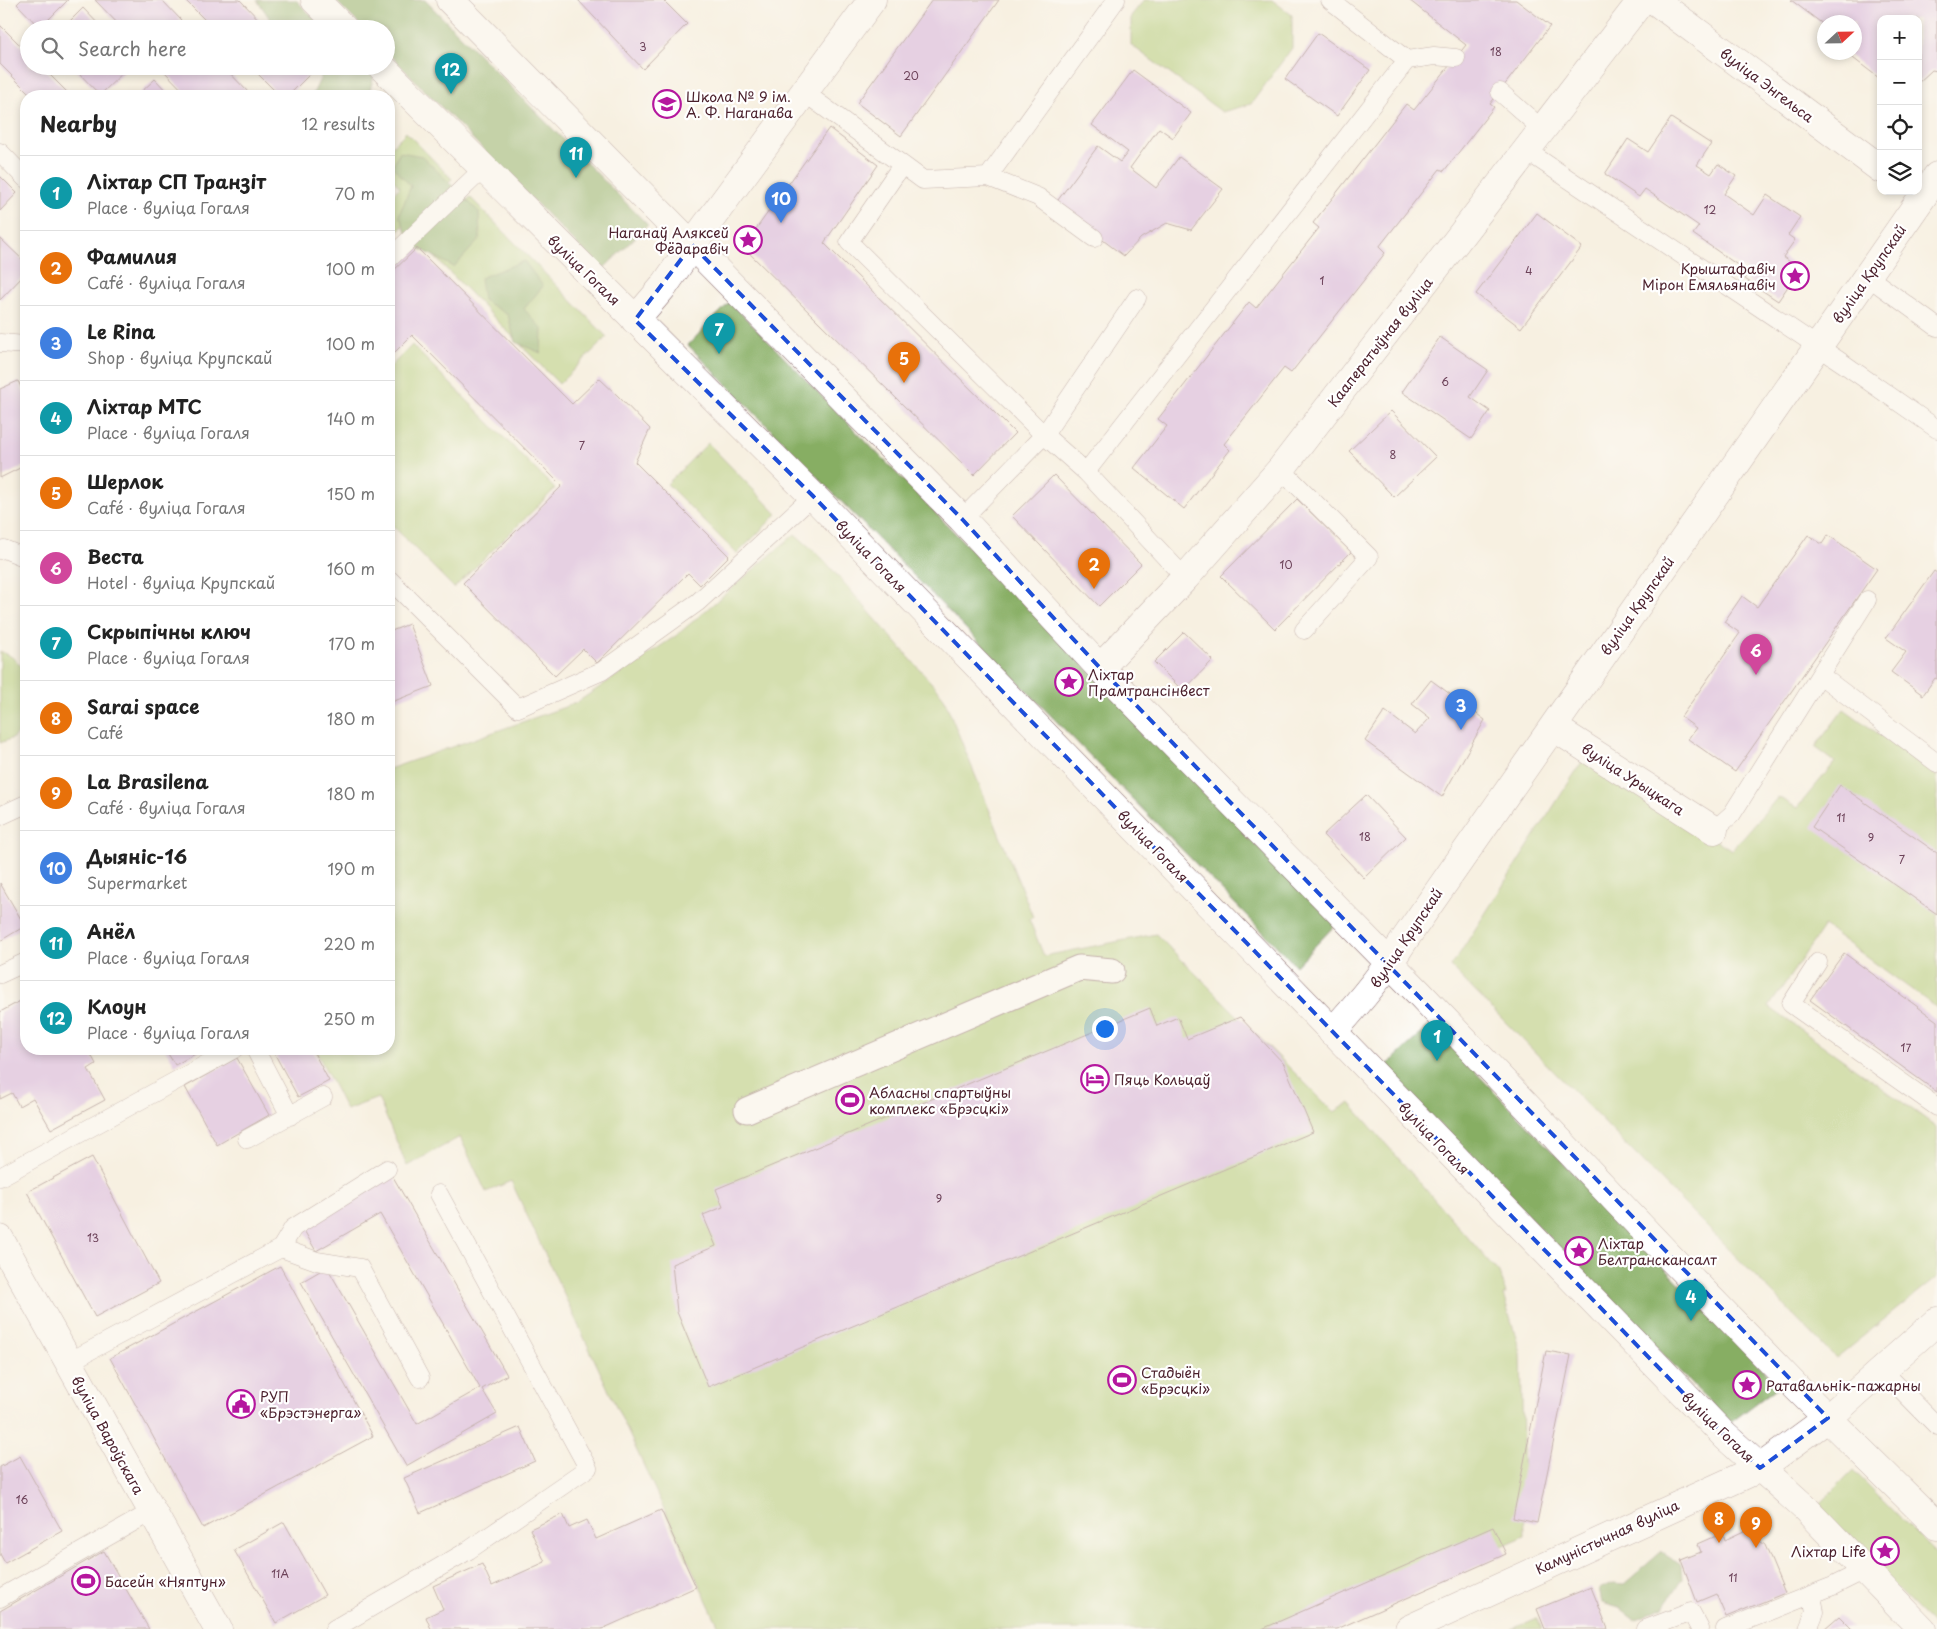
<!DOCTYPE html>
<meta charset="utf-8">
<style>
body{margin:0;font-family:"Playpen Sans",sans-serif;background:#f2f2f2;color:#222}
.controls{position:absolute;right:15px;top:15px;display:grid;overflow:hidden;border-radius:10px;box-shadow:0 2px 8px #0003}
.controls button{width:45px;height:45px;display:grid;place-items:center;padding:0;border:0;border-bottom:1px solid #e0e0e0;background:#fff;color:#222;font:25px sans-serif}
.compass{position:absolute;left:1817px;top:15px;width:45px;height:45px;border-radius:50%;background:#fff;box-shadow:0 2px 8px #0003;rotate:68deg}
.you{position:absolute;left:1104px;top:1028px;width:18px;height:18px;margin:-12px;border:4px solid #fff;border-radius:50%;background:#1a73e8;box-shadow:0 0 0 8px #1a73e833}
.badge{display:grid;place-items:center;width:32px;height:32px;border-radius:50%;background:#b5179e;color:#fff;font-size:16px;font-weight:700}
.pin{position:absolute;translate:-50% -41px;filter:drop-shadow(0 1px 2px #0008)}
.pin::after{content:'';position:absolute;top:26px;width:18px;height:15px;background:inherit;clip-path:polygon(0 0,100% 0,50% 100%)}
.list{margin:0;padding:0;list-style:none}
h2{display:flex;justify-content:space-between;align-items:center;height:65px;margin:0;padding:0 20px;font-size:21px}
h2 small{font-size:16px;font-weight:400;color:#767676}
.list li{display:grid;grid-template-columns:32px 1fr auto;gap:15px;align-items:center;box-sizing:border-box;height:75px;padding:0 20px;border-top:1px solid #e0e0e0}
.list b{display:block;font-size:19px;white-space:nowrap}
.list p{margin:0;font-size:16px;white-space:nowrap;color:#767676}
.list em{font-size:16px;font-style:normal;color:#767676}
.icon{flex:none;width:28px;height:28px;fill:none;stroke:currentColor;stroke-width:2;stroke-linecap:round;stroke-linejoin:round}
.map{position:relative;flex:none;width:1937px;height:1629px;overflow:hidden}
.search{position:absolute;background:#fff;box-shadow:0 2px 8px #0003;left:20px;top:20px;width:375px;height:55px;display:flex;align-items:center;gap:12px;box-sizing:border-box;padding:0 18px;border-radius:28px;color:#767676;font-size:19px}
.panel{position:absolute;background:#fff;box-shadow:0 2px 8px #0003;left:20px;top:90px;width:375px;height:965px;border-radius:20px}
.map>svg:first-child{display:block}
</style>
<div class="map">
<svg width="1937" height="1629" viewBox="0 0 1937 1629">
<rect width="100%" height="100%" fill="#fff"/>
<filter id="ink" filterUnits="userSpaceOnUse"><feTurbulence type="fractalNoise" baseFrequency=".02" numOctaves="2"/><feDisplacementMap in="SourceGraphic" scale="10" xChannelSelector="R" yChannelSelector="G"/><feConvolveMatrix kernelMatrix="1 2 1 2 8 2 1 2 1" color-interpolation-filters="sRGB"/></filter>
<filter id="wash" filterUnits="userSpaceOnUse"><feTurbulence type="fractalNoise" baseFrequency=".0096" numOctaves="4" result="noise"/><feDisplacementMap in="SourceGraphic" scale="20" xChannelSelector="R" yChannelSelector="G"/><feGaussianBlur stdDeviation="1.12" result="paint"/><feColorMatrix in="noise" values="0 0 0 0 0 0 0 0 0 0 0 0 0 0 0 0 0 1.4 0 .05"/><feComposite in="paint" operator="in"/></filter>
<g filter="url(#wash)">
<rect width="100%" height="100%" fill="#f7f0e1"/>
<!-- green -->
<path fill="#aaca72" stroke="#7a744e" d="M1144,0H1272L1292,15V48L1251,104L1222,112L1131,45V16Z
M406,132L452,179L398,231L389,220V198L400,187L389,176V149Z
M470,197L607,337L559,384L422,244Z
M412,345L555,489L454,588L389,522V368Z
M708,443L777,514L737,554L667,484Z
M795,534L823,559L943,696L1033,917L1029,919L1044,956L1156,934L1334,1112L1350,1103L1499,1273L1506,1294L1503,1295L1521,1353L1525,1536L1309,1629H720L511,1181L486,1192L460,1137L407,1166L378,1098L346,1110L315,1049H389V769L576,703L677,635Z
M0,651L12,657L26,671V724L13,738L0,743Z
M1844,709L1937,776V1008L1824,926L1769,1007L1937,1127V1277L1836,1358L1451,967L1585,757L1732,850L1778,797L1797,808L1835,762L1815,747Z
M1853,1470L1937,1554V1629L1815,1508Z
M1537,1618L1542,1629H1512Z"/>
<!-- forest -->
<path fill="#87ae64" stroke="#686648" d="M257,0H296L325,29H277Z
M335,0H425L648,225L602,270L386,51V29H364Z
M320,66H363L374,76L368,96H312L321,77Z
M400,152L422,156L479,212L480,239L454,267L411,244L399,215L411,186L392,166Z
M524,261L543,286L524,309L542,329L541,353L515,342L508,315L483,300L480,278Z
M730,302L1336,924L1296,966L688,345Z
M1430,1025L1779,1386L1730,1423L1384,1068Z
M1661,1552L1681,1565L1682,1579L1664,1607L1635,1620L1619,1608L1602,1603L1599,1589L1613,1583L1624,1584Z"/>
<g id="blocks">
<!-- building -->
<path fill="#d0a9e3" d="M21,0H68L40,28L17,4Z
M95,0H162L181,20L171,29H123Z
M185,0H240L268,29H214Z
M578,0H663L687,24L643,69Z
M932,0H999L901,136L857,103Z
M1409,0H1516L1550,26L1490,104L1494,107L1444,171L1440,169L1379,247L1385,253L1382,257L1291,373L1284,368L1224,444L1230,450L1184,509L1134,468L1167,426L1158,419L1249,302L1256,308L1319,228L1313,223L1406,104L1414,110L1466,45Z
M1791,0H1937V71L1932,70L1918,83V19H1881V76L1879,78L1845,52H1854V22H1824V25Z
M83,8L103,29H62Z
M0,25L29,54V66H41L71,96H32L0,64Z
M1318,33L1370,70L1337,116L1285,79Z
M72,66H130L100,95Z
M169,66H223L252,96H188L164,71Z
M250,66H304L311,73L288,96H280Z
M1133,70L1191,113L1173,138L1159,128L1130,168L1156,188L1179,157L1223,189L1191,230L1167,223L1141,238L1124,256L1055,204L1098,146L1120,162L1128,152L1092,125Z
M155,79L171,96H137Z
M1671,118L1711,144L1697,165L1711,174L1718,164L1736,176L1724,194L1754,215L1767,195L1800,217L1788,235L1795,240L1783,257L1800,269L1778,301L1745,279L1749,273L1693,234L1699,226L1645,189L1639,197L1605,174L1628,139L1648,152Z
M829,128L878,165L824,243L1015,433L974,475L743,247Z
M0,176L17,193L0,211Z
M389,184L394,189L389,194Z
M1537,213L1582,247L1521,328L1476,294Z
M0,238L26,263V273L0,300Z
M417,248L572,404L599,378L618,396L650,429L635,462L729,556L700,585L688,573L597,663L583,649L555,676L463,583L562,486L412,335L389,358V275Z
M1440,337L1488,370L1470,397L1490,411L1471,439L1402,392Z
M18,381L26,397V465L0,478V389Z
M1391,411L1436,457L1394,497L1349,451Z
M1054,475L1141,564L1099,606L1012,516Z
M1297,499L1351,552L1275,629L1221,576Z
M1808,535L1822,544L1828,535L1877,569L1735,772L1688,739L1696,728L1681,717L1740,633L1724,622L1742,596L1757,607Z
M1934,571L1937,573V679L1935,678L1923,695L1891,672L1906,652L1886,638Z
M409,624L433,686L389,703V632Z
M1184,632L1213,660L1183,691L1154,662Z
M1431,680L1485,720L1442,797L1365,741L1385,711L1415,734L1430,718L1412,704Z
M1840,785L1937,853V914L1812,827Z
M1366,795L1406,837L1364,878L1323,835Z
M0,883L25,926L0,941Z
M1844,953L1937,1021V1092L1810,1000Z
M26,998V1049H88L96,1064L88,1069L105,1100L51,1129L33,1098L19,1106L12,1093L0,1099V1012Z
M1150,1008L1157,1026L1178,1017L1187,1039L1240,1017L1284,1064L1313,1132L708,1387L677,1312L672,1264L716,1246L703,1215L723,1207L716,1189Z
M165,1049H204L175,1065Z
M272,1049H312L329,1081L298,1097Z
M237,1058L269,1115L217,1145L185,1087Z
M92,1157L159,1283L95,1317L27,1192Z
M392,1175L507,1375L482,1389L497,1414L406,1466L301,1282L327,1267L417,1424L480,1388L380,1214L316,1251L302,1227Z
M280,1266L373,1436L203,1528L110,1358Z
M1546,1351L1571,1355L1537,1523L1513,1518Z
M520,1427L535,1461L420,1513L404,1478Z
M20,1456L62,1531L5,1563L0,1554V1467Z
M661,1510L696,1587L602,1629H431L426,1617L443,1609L433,1586L482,1564L492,1586L545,1562L530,1529L563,1514L569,1528L587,1520L596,1539Z
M284,1522L325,1595L276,1623L234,1550Z
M1493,1527L1506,1554L1337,1629H1262Z
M1746,1530L1765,1545L1785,1593L1726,1617L1716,1594L1697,1602L1681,1560L1701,1552L1698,1544L1723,1533L1725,1540Z
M104,1551L149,1629H0V1611Z
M1591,1587L1608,1629H1545L1537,1609Z
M1839,1616L1852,1629H1824Z"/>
</g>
</g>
<g filter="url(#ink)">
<use href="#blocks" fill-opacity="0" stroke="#87686b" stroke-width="1"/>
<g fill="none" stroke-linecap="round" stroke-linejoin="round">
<defs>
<path id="service" d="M1330,0L1407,60
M1500,92L1543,130
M805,93L923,180L988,177L1116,0
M1527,151L1844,364L1937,429
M0,152L26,179
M902,165L849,242L1044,435L1137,298
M988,177L1038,197L1094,238
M389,259L483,169
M1867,276L1937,327
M0,343L26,345
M1281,469L1369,557L1304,630
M1086,472L1407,60L1434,56L1456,58
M962,519L1044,435L1086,472L1185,578
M0,550L4,549L26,558
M389,579L518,708L602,671L698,602L813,496
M1820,675L1937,763
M0,816L26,804
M1714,830L1732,814L1867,600
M1818,962L1791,1004L1937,1107
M0,974L26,962
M255,1049L290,1116
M247,1139L323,1097
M0,1177L234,1049
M281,1248L317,1261L360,1268L420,1378
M67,1363L281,1248L293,1228L387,1169
M1882,1370L1937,1426
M0,1598L151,1512
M334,1629L469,1550L588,1468L439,1194
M1646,1629L1691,1612L1700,1629
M1725,1629L1833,1586L1865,1570
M1808,1629L1815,1612L1812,1595"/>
<path id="pedestrian" d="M747,1110L1079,968L1112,971"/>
<path id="minor" d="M1654,0L1881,169
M635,320L664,286L702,231L872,0
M1100,668L1185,578L1281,469L1642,0
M1553,727L1714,830
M1332,1032C1360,1002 1384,973 1405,939L1937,176
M0,1239L218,1629
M1409,1629L1760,1468L1828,1418L1937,1321"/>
<path id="secondary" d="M315,0L344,29
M450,0L962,519L1100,668L1420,994L1667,1254L1796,1387L1937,1526
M381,66L813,496L1725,1436L1805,1508L1922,1629"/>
</defs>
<!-- service casing -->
<use href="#service" stroke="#87686b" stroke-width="19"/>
<!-- pedestrian casing -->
<use href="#pedestrian" stroke="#87686b" stroke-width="27"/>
<!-- minor casing -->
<use href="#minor" stroke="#87686b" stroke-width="29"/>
<!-- secondary casing -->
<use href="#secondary" stroke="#87686b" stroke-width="29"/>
<!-- service -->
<use href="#service" stroke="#fff" stroke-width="18"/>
<!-- pedestrian -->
<use href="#pedestrian" stroke="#fff" stroke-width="25"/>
<!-- minor -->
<use href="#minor" stroke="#fff" stroke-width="28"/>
<!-- secondary -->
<use href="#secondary" stroke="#fff" stroke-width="28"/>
</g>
</g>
<!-- marked area -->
<path d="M0 0H1937V1629H0ZM692,245L962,519L1100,668L1828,1418L1760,1468L1725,1436L813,496L635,320Z" fill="#f7f0e1" fill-opacity=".55" fill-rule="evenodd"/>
<path fill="none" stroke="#1d4ed8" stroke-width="4" stroke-dasharray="10 6" stroke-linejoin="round" d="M692,245L962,519L1100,668L1828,1418L1760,1468L1725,1436L813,496L635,320Z"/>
<!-- icons -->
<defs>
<symbol id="school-ring" viewBox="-11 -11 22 22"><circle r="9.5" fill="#fff" stroke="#b5179e" stroke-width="1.5"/><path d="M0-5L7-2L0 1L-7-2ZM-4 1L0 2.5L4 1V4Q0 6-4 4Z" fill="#b5179e"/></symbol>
<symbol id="sight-ring" viewBox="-11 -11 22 22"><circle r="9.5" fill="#fff" stroke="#b5179e" stroke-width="1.5"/><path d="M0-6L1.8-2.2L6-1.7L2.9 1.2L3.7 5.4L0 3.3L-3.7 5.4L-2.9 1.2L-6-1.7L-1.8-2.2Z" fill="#b5179e"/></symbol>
<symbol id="hotel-ring" viewBox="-11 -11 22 22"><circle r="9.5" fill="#fff" stroke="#b5179e" stroke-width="1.5"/><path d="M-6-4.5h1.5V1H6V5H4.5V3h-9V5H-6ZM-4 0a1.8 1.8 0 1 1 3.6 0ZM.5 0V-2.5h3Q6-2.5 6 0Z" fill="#b5179e"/></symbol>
<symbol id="stadium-ring" viewBox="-11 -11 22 22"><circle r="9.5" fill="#fff" stroke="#b5179e" stroke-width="1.5"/><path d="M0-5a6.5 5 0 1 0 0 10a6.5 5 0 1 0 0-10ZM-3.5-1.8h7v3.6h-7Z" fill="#b5179e"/></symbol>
<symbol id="civic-ring" viewBox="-11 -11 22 22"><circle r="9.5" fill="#fff" stroke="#b5179e" stroke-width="1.5"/><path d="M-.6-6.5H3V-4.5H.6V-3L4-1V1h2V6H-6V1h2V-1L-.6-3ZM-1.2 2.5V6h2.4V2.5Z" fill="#b5179e"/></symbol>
</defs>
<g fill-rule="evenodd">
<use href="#school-ring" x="651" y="88" width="32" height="32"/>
<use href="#sight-ring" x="732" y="224" width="32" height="32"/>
<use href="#sight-ring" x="1779" y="260" width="32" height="32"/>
<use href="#sight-ring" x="1053" y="666" width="32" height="32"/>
<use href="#hotel-ring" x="1079" y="1063" width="32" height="32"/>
<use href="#stadium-ring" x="834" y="1084" width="32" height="32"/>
<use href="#sight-ring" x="1563" y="1235" width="32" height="32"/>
<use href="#stadium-ring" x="1106" y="1364" width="32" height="32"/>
<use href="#sight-ring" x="1731" y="1369" width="32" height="32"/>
<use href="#civic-ring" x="225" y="1388" width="32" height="32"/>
<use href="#sight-ring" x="1869" y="1535" width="32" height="32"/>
<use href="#stadium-ring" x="70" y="1565" width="32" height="32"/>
</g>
<g text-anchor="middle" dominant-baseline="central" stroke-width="4.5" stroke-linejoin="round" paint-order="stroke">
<!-- number labels -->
<g font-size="11" fill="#6c4259">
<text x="643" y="46">3</text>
<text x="1496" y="51">18</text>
<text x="911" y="75">20</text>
<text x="1710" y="209">12</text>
<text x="1529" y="270">4</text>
<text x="1322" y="280">1</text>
<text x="1445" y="381">6</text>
<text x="582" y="445">7</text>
<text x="1393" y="454">8</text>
<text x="1286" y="564">10</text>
<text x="1841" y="817">11</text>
<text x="1365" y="836">18</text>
<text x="1871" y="837">9</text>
<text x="1902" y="859">7</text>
<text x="1906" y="1047">17</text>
<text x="939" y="1198">9</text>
<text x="93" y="1237">13</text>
<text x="22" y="1499">16</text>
<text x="280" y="1573">11А</text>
<text x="1733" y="1577">11</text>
</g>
<!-- street labels -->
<g font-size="14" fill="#4a1f2b" stroke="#fff">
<text transform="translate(1767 85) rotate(37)">вуліца Энгельса</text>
<text transform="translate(584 270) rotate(44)">вуліца Гогаля</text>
<text transform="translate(1869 274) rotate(-55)">вуліца Крупскай</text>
<text transform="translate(1380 342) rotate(-52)">Кааператыўная вуліца</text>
<text transform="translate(871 556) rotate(46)">вуліца Гогаля</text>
<text transform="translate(1637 606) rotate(-55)">вуліца Крупскай</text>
<text transform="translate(1633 779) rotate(33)">вуліца Урыцкага</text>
<text transform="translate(1153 846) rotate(46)">вуліца Гогаля</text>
<text transform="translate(1406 938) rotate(-56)">вуліца Крупскай</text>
<text transform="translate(1434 1138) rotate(46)">вуліца Гогаля</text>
<text transform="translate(1718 1427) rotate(44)">вуліца Гогаля</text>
<text transform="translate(108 1435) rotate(61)">вуліца Вароўскага</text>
<text transform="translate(1607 1537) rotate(-25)">Камуністычная вуліца</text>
</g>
<!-- poi labels -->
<g font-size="14" fill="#4a1f2b" stroke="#fff" text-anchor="start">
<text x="686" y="96">Школа № 9 ім.<tspan x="686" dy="16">А. Ф. Наганава</tspan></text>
<text x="729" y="232" text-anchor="end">Наганаў Аляксей<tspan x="729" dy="16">Фёдаравіч</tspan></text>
<text x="1776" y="268" text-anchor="end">Крыштафавіч<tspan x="1776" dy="16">Мірон Емяльянавіч</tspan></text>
<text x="1088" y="674">Ліхтар<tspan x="1088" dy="16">Прамтрансінвест</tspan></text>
<text x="1114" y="1079">Пяць Кольцаў</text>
<text x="869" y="1092">Абласны спартыўны<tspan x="869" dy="16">комплекс «Брэсцкі»</tspan></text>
<text x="1598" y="1243">Ліхтар<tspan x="1598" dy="16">Белтранскансалт</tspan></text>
<text x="1141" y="1372">Стадыён<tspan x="1141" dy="16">«Брэсцкі»</tspan></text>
<text x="1766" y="1385">Ратавальнік-пажарны</text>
<text x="260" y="1396">РУП<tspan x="260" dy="16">«Брэстэнерга»</tspan></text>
<text x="1866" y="1551" text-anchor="end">Ліхтар Life</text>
<text x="105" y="1581">Басейн «Няптун»</text>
</g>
</g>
</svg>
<div class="controls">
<button>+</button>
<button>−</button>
<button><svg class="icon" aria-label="locate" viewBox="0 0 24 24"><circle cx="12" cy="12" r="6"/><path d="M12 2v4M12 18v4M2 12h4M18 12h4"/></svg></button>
<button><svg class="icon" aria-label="layers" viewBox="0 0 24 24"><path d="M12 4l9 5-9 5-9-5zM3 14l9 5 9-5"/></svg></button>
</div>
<svg class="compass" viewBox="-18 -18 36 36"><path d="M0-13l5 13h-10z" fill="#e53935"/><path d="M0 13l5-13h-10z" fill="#767676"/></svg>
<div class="you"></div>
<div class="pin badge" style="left:1437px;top:1061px;background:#0f9aa8">1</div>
<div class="pin badge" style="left:1094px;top:589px;background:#e8710a">2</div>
<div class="pin badge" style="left:1461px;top:730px;background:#3f7fe0">3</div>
<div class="pin badge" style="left:1691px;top:1321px;background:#0f9aa8">4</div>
<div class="pin badge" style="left:904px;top:383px;background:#e8710a">5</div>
<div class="pin badge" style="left:1756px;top:675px;background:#d1479c">6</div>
<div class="pin badge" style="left:719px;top:354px;background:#0f9aa8">7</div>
<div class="pin badge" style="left:1719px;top:1543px;background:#e8710a">8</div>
<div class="pin badge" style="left:1756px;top:1548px;background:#e8710a">9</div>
<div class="pin badge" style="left:781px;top:223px;background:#3f7fe0">10</div>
<div class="pin badge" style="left:576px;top:178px;background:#0f9aa8">11</div>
<div class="pin badge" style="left:451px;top:94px;background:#0f9aa8">12</div>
<div class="search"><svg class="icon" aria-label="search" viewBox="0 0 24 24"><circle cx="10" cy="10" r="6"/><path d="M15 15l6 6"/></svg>Search here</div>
<section class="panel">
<h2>Nearby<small>12 results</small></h2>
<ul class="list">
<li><span class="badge" style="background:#0f9aa8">1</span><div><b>Ліхтар СП Транзіт</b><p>Place · вуліца Гогаля</p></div><em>70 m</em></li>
<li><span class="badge" style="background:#e8710a">2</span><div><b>Фамилия</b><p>Café · вуліца Гогаля</p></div><em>100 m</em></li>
<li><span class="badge" style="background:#3f7fe0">3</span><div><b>Le Rina</b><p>Shop · вуліца Крупскай</p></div><em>100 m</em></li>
<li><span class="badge" style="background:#0f9aa8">4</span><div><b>Ліхтар МТС</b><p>Place · вуліца Гогаля</p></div><em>140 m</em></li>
<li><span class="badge" style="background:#e8710a">5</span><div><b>Шерлок</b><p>Café · вуліца Гогаля</p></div><em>150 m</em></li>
<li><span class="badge" style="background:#d1479c">6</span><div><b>Веста</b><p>Hotel · вуліца Крупскай</p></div><em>160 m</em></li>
<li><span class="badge" style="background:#0f9aa8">7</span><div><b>Скрыпічны ключ</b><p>Place · вуліца Гогаля</p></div><em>170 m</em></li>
<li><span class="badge" style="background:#e8710a">8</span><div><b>Sarai space</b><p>Café</p></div><em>180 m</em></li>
<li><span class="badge" style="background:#e8710a">9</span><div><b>La Brasilena</b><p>Café · вуліца Гогаля</p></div><em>180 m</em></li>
<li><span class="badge" style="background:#3f7fe0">10</span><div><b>Дыяніс-16</b><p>Supermarket</p></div><em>190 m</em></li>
<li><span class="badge" style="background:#0f9aa8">11</span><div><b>Анёл</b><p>Place · вуліца Гогаля</p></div><em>220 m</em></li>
<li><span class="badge" style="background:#0f9aa8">12</span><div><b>Клоун</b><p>Place · вуліца Гогаля</p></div><em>250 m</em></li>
</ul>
</section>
</div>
